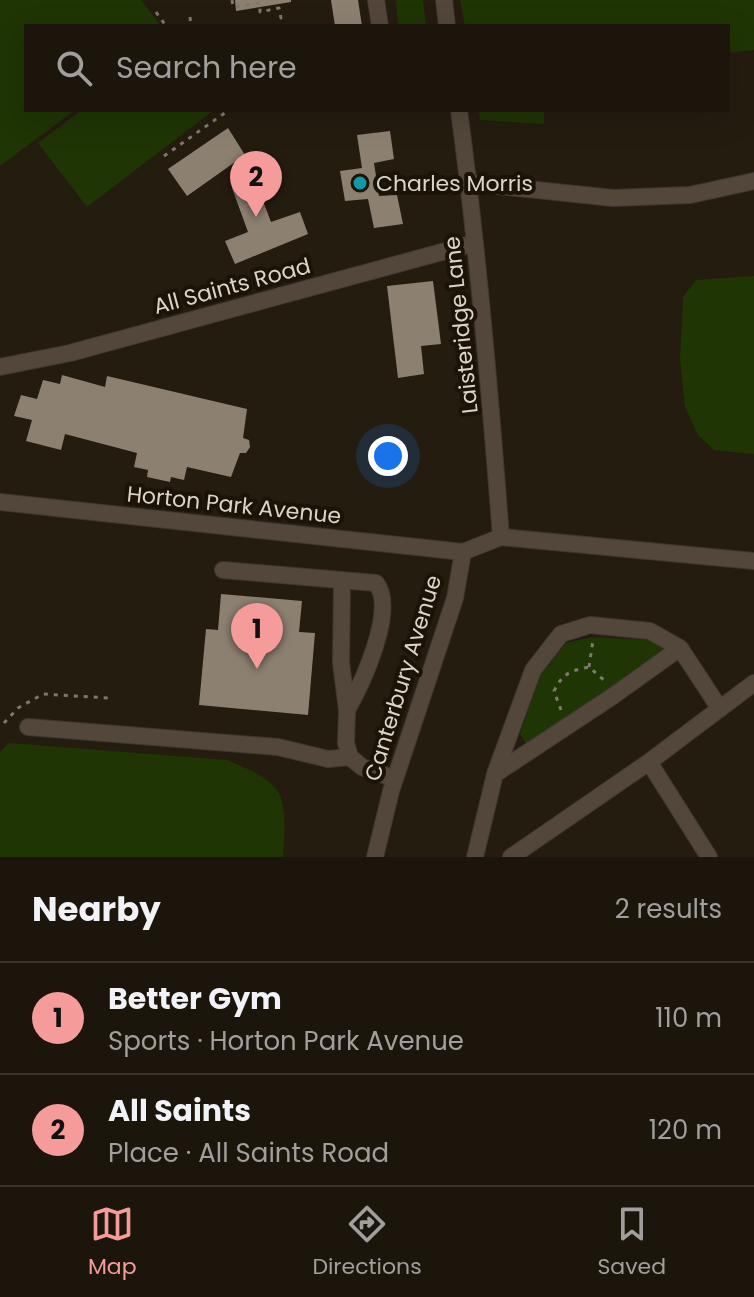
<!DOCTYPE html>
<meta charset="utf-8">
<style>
body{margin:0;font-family:Poppins,sans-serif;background:#251e15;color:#f1f3f6}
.you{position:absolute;left:388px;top:456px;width:28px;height:28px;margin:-20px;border:6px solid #fff;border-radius:50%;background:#1a73e8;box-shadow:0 0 0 12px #1a73e833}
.badge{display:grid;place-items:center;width:52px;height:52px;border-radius:50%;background:#f59b9a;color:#111;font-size:26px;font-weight:700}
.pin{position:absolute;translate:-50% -66px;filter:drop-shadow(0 2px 4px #0008)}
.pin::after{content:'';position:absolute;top:42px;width:28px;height:24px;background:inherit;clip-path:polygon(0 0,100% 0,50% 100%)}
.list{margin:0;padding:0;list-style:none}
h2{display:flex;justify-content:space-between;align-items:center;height:104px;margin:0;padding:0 32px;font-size:34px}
h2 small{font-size:26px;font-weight:400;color:#a09f9d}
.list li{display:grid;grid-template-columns:52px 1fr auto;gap:24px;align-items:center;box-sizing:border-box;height:112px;padding:0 32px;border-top:2px solid #3a342d}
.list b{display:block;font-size:30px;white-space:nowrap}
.list p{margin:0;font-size:26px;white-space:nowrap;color:#a09f9d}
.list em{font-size:26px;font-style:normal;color:#a09f9d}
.icon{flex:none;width:44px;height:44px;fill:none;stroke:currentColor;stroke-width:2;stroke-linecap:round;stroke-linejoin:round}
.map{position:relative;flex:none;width:754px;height:857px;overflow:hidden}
.search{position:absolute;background:#1c150c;box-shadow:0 8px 32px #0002;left:24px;right:24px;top:24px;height:88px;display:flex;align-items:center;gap:20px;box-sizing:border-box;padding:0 28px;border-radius:0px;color:#a09f9d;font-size:30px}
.sheet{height:328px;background:#1c150c}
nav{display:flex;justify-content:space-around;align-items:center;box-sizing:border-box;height:112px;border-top:2px solid #3a342d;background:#1c150c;font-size:22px;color:#a09f9d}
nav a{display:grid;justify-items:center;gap:4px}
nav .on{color:#f59b9a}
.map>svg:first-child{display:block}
</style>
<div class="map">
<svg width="754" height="857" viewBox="0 0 754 857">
<rect width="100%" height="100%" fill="#251c10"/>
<!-- green -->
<path fill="#1f3504" d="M0,0H141L161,26H26V110H75L0,166Z
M396,0H423L426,26H398Z
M460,0H754V50L728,53V26H465Z
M82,110H214L87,207L38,143Z
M479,110H544V124L480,120Z
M754,276V454L714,450L698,435L685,407L680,359L683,297L696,280Z
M593,637L650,640L668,652L529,748L520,734L540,676L566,643Z
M9,743L227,760C243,767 264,774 276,789C288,803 284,839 283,857H0V752Z"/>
<!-- building -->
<path fill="#8c8071" d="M235,0H291V2L236,11Z
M331,0H358L362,26H335Z
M228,128L245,155L187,196L168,169Z
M390,131L394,159L374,163L379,196L397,195L403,224L374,228L368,199L345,201L340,171L362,168L357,135Z
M255,180L271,222L300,212L308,234L235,264L225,241L248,232L232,188Z
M433,281L441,344L421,346L424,374L398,378L387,286Z
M62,375L105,387L107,376L247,409L243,438L249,440L250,447L246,453H240L231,477L187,467L184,480L171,477L170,482L147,477L148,470L134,467L137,453L65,434L61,450L26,441L32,420L14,416L21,395L37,399L43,380L60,384Z
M221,594L302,601L299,632L315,633L308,715L199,705L206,629L218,630Z"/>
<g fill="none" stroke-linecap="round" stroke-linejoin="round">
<defs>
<path id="minor" d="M376,0L380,26
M444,0L447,26
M459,110C478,252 490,394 501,537
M469,183L613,198L690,195L754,181
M0,367L70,353L475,243
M0,502L463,552L501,537L754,561
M223,570L376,583C397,609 362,684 347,710
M342,580L341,663L347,710L346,743L350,757L362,767L395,779
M28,727L278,747L328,759L350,757
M495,774L613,696L680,648
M375,857L391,791L455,598L463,552
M475,857L495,774L533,670L561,634L590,625L650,631L680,648L720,709
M511,857L649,762
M709,857L649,762L754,683"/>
</defs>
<!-- minor casing -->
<use href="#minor" stroke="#3f3732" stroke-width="18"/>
<!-- path -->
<path stroke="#80786e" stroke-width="3" stroke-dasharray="4 6" stroke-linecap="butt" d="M232,0L233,7L260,3V12L279,8L281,18L284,17
M156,12L166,26
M190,17L191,26
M164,156L229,110
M589,667L593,640
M561,710L554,691C563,673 570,671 589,667L606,682
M4,723L18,708L43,694L108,698"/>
<!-- minor -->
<use href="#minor" stroke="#52473a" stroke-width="16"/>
</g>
<!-- markers -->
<circle fill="#0f9aa8" stroke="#1c1307" stroke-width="3" cx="360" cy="183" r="8"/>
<g text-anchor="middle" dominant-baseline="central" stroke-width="8" stroke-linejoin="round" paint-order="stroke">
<!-- poi labels -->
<g font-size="22" fill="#dbd4cc" stroke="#1c1307" text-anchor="start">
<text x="376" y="183">Charles Morris</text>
</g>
<!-- street labels -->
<g font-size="22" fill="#dbd4cc" stroke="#1c1307">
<text transform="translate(232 286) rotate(-15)">All Saints Road</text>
<text transform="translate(461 325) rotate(-96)">Laisteridge Lane</text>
<text transform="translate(234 505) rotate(6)">Horton Park Avenue</text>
<text transform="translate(403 678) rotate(-73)">Canterbury Avenue</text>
</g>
</g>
</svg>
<div class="you"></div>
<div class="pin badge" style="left:257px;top:669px">1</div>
<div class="pin badge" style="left:256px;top:217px">2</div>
<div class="search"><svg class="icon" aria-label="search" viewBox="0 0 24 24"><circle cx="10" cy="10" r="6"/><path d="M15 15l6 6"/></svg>Search here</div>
</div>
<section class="sheet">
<h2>Nearby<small>2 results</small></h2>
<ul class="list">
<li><span class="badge">1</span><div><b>Better Gym</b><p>Sports · Horton Park Avenue</p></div><em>110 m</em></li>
<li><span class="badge">2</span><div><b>All Saints</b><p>Place · All Saints Road</p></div><em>120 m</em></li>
</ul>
</section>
<nav>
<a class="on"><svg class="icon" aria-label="map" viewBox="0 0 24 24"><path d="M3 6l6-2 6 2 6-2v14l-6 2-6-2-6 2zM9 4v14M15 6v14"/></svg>Map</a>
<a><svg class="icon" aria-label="directions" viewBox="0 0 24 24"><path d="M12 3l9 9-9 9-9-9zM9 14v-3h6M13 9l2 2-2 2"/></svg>Directions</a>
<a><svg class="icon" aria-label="saved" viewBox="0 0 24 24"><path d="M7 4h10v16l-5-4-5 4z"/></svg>Saved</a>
</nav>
